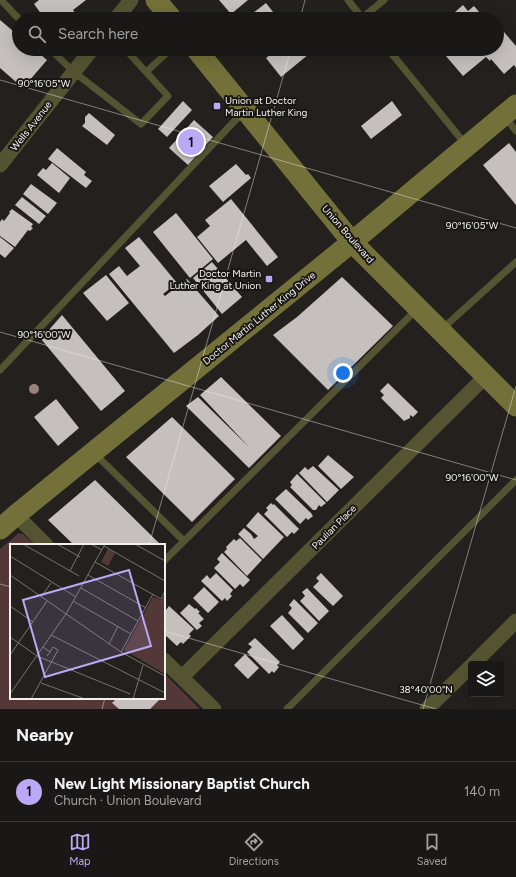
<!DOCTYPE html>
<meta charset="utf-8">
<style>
body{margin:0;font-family:Figtree,sans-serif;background:#23211f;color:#f1f3f6}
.controls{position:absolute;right:12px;bottom:12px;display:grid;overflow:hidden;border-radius:4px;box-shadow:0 4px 16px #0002}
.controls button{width:36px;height:36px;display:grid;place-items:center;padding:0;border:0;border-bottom:1px solid #383735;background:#1a1816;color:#f1f3f6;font:20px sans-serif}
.you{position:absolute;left:343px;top:373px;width:14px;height:14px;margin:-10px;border:3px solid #fff;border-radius:50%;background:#1a73e8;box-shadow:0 0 0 6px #1a73e833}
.badge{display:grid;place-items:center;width:26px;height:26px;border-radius:50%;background:#bca9f5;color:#111;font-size:13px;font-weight:700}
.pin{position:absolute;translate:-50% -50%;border:2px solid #fff;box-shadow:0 1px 4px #0006}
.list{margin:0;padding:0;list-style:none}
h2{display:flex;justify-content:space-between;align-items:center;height:52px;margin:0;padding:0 16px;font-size:17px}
h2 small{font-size:13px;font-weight:400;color:#9fa0a1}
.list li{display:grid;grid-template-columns:26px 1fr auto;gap:12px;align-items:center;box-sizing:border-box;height:60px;padding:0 16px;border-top:1px solid #383735}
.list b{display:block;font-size:15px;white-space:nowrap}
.list p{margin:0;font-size:13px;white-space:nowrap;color:#9fa0a1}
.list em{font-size:13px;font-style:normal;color:#9fa0a1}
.icon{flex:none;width:22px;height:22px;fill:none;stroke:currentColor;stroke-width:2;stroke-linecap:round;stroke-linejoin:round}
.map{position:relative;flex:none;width:516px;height:709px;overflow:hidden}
.search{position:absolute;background:#1a1816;box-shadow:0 4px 16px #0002;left:12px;right:12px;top:12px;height:44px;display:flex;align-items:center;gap:10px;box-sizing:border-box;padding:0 14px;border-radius:22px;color:#9fa0a1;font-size:15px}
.sheet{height:112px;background:#1a1816}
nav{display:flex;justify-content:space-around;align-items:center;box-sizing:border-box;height:56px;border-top:1px solid #383735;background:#1a1816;font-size:11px;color:#9fa0a1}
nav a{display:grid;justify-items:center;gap:2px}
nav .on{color:#bca9f5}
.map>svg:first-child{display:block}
</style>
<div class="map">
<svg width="516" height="709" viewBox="0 0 516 709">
<rect width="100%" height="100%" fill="#23201d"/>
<!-- green -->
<path fill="#533837" d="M19,533L23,534L35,545H11V698H164V673L200,709H0V549Z"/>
<!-- building -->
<path fill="#c5c0bd" d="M39,0H86L73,10L77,16L73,19H45L34,4Z
M219,0H248L231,14Z
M266,3L277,17L274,19H245Z
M463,5L468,11L474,6L485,19H447Z
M0,20L19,36V49H34L47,60L23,88L0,68Z
M498,25L516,46V68L514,65L504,74L491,59L490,61L486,57L463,76L440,49H497V26Z
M277,49H305L309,54L281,77L266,58Z
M183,101L192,110L167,137L158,129Z
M392,101L402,115L371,139L361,126Z
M89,113L115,135L107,145L82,126L85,123V117Z
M194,120L213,137L188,165L169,148Z
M509,143L516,152V205L483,165Z
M57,148L86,172L84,175L92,181L86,188L48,159Z
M52,163L70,178L59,193L37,175L43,168L46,170Z
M236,164L246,175L248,174L251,178L223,202L209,186Z
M31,184L57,203L48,214L23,194Z
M22,197L46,216L39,224L15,205Z
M231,199L278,257L267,266L246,240L218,263L197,237L210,226L205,220Z
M12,209L33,224L31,227L33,228L30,231L28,230L15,247L0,236V222L2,219L4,221L10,213L9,212Z
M176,213L213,259L190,278L153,232Z
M0,237L14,248L5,258L0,254Z
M139,237L177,283L163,294L165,296L187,279L219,316L198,335L174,353L109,274L119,266L127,276L140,266L125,248Z
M212,262L242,297L222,314L193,278Z
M106,275L129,303L107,321L83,293Z
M342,277L393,326L328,390L273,335L297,317Z
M62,315L125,391L101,411L41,339Z
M221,377L281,436L249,468L186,406L198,397L249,447L200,395Z
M388,383L418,412L413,417L410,415V418L404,421L381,398L384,395L380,391Z
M56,399L79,428L58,446L34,417Z
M172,417L235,479L192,522L126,457Z
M328,455L354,477L341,489L318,466Z
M313,466L339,490L327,502L299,473L305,467L308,470Z
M297,474L326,503L321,507L319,505L316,510H313L290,487L292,485L290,482Z
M95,480L161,545H74L48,520Z
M286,489L311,513L313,516L308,520L306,518L300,524L275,499Z
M271,503L273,505L274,504L299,529L294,534L292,532L287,537L264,514L268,510L266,508Z
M258,512L284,537L263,559L238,534L244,528L251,534L254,539L258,536L246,526Z
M240,538L262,560L247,576L224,552L227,549L226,547L234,539L236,541Z
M222,553L250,580L243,587L240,584L235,589L214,568L220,562L217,559Z
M216,573L233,590L230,594L232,596L227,601L225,598L222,601L201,581L207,575L210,579Z
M321,573L343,596L333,606L313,587L319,581L316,578Z
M204,587L219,602L208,613L193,598Z
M307,588L329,611L319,621L300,601L305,596L302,592Z
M294,599L318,623L308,633L288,613L292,608L289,605Z
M189,604L195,609L196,608L200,612L198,613L204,619L199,623L202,626L197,630L180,613Z
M169,606L194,629L189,634L191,636L183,644L181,642L177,646L164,634V608L166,610Z
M282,615L304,639L293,650L270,626Z
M255,638L280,662L277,665L279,667L274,673L272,671L269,674L247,652L252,647L248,644Z
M245,654L259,668L248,679L234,665Z
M117,698H158L160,699L150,709H119L112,703Z"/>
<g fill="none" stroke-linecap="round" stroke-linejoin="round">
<!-- service -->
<path stroke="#555432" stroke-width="7" d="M1,0L19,19
M348,0L363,19
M362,18L384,0
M50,49L74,72L141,124L168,96L146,72
M388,49L466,145
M126,50L146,72L171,49
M505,117L516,131
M442,329L516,262
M0,370L244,111
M94,453L184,541
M164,561L417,309
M287,709L516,480"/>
<!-- minor -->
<path stroke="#555432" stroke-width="15" d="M116,19L131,0
M0,165L92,49
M16,515L46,545
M164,660L214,709
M473,664L516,621
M182,677L486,376
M427,709L471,666"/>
<!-- secondary -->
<path stroke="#737039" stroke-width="21" d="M156,0L172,19
M196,49L352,242L516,406
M0,529L16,515L352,242L516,105"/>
</g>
<!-- trees -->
<circle fill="#9a807e" cx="34" cy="389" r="5"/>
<!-- ticks -->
<path fill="none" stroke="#f3f1ef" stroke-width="1" stroke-opacity="0.45" d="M300,19L305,0M0,80L516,228M0,332L516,480M149,545L291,49M0,584L11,587M164,631L436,709M102,709L105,698M423,709L516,386"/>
<!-- markers -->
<g fill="#bca9f5" stroke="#191714" stroke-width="1.5">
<rect x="213" y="102" width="8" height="8" rx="2"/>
<rect x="265" y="275" width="8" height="8" rx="2"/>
</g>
<g text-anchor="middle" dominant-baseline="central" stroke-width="4" stroke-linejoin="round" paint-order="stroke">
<!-- poi labels -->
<g font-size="10" fill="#f3f1ef" stroke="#191714" text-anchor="start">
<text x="225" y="100">Union at Doctor<tspan x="225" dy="12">Martin Luther King</tspan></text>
<text x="261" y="273" text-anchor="end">Doctor Martin<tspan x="261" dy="12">Luther King at Union</tspan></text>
</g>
<!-- street labels -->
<g font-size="10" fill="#f3f1ef" stroke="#191714">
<text transform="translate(31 126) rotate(-52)">Wells Avenue</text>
<text transform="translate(348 234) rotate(49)">Union Boulevard</text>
<text transform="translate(259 318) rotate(-39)">Doctor Martin Luther King Drive</text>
<text transform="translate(334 527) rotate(-45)">Paulian Place</text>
</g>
</g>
<!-- overview -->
<g transform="translate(10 544)">
<rect width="155" height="155" fill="#23201d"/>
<path d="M98,5L105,9L98,22L91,18ZM155,50V130L114,106L143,53L151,56Z" fill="#533837"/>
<path fill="none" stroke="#767471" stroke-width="1" d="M13,0L69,32M47,0L70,13M81,0L92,6M125,0L155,17M94,2L155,37M0,12L66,53M85,18L151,55L155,47M60,27L74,0M0,31L111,108L155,132M78,31L136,64M71,44L128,77M31,53L41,39M63,57L121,90M0,62L23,78M41,91L155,149M0,93L27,112L120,150M99,100L108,82M33,103L40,108L37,112M111,108L143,50M0,111L37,57M31,139L75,155M0,150L56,70L95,0M21,155L48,106L43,103L40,108M123,155L133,121"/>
<path fill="#bca9f5" fill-opacity="0.15" stroke="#bca9f5" stroke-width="2" d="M119,26L141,102L35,133L13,56Z"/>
<rect width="155" height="155" fill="none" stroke="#f3f1ef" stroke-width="2"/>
</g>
<g font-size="10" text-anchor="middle" fill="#f3f1ef" stroke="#191714" stroke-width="4" stroke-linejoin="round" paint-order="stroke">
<text x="44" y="87">90°16'05"W</text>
<text x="472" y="229">90°16'05"W</text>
<text x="44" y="338">90°16'00"W</text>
<text x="472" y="481">90°16'00"W</text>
<text x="426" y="693">38°40'00"N</text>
</g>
</svg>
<div class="controls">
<button><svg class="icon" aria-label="layers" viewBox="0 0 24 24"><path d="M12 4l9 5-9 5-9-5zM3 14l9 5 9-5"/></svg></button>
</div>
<div class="you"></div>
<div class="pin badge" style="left:191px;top:142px">1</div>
<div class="search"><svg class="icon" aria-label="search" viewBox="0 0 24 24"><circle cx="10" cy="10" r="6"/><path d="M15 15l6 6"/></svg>Search here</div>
</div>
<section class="sheet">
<h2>Nearby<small></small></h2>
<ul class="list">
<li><span class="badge">1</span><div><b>New Light Missionary Baptist Church</b><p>Church · Union Boulevard</p></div><em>140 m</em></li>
</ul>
</section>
<nav>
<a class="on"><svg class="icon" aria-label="map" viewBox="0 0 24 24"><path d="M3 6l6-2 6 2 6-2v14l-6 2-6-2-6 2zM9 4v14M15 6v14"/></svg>Map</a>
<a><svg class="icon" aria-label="directions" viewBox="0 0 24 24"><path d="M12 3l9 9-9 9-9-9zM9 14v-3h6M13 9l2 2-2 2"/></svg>Directions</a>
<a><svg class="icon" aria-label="saved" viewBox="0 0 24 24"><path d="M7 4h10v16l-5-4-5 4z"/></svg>Saved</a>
</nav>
